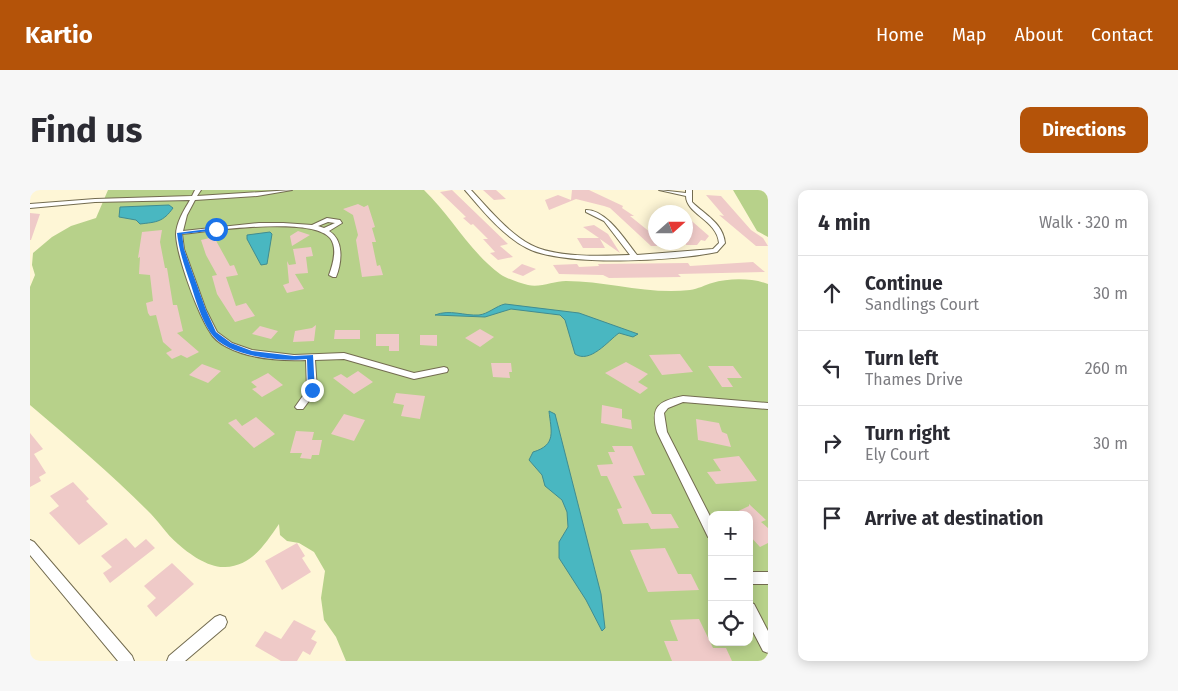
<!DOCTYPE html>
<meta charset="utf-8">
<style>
body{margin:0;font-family:"Fira Sans",sans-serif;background:#f7f7f7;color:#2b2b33}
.controls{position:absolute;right:15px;bottom:15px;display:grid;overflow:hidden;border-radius:10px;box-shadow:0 2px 12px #0003}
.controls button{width:45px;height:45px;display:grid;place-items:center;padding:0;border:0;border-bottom:1px solid #e1e1e2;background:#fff;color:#2b2b33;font:25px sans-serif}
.compass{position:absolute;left:618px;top:15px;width:45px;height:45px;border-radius:50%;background:#fff;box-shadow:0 2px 12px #0003;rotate:69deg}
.stop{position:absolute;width:15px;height:15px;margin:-11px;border:4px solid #1a73e8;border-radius:50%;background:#fff}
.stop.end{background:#1a73e8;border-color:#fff;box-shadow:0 1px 5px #0008}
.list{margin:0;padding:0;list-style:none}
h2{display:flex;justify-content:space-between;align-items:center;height:65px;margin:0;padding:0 20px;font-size:21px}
h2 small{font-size:16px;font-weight:400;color:#7c7c81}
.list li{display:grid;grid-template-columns:32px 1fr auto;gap:15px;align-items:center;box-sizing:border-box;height:75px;padding:0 20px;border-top:1px solid #e1e1e2}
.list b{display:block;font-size:19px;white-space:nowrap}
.list p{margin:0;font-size:16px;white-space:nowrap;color:#7c7c81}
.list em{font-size:16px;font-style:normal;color:#7c7c81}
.icon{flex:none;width:28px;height:28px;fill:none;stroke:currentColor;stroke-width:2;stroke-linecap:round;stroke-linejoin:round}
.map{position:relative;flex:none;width:738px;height:471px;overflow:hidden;border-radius:10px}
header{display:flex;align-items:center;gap:30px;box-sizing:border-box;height:70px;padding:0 25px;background:#b45309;color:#fff}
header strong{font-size:24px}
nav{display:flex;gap:28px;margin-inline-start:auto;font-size:18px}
.intro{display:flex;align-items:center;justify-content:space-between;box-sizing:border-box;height:120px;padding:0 30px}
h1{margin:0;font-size:35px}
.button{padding:12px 22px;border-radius:10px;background:#b45309;color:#fff;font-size:18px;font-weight:700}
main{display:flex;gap:30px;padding:0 30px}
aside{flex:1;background:#fff;border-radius:10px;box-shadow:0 2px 12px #0003}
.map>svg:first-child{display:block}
</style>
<header>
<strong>Kartio</strong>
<nav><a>Home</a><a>Map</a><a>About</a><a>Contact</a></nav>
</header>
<div class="intro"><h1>Find us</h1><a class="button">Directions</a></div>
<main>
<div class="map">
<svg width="738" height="471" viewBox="0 0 738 471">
<rect width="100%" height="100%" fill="#fef6d6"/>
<!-- green -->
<path fill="#b7d18a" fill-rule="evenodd" d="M78,0H394C421,26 440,62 470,84C477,89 490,93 498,95C510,98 524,91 536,91C577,91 619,105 660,100C668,99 675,95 682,93C699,88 722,88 738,94V471H316L306,447L294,430L291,408L295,381L284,362L269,353L257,351L250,345L249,334C235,354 222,376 195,377C179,378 159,364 148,354C136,344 128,330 117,320C80,283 40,249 0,215V97L5,85L2,75L3,63L22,47L41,36L66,28ZM682,325H719V452H682Z
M703,0H738V47L727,41Z"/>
<!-- water -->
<path fill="#49b7c1" stroke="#418c90" d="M139,15L143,18C133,32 127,32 110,34L106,30L89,27L90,17Z
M240,42L242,44L237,74L231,75L217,49V45Z
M475,114L549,123L608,144L603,147L589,143C578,151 560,174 545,164L535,130L530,125L481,119L455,127L405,125C420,119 434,126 449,125C458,124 466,116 475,114Z
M519,221L525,224L571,404L575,438L572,441L556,410L529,368V352L538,337L537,322L532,310L515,296L512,285L499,270L503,262C527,255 521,241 519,221Z"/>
<!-- building -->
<path fill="#efcac8" d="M422,0L478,54L470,56L483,67L468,70L460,63L465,62L453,49H458L443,34L441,35L433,28L436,27L410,2Z
M453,0H466L476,9L464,10Z
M542,0H559L593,16L592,18L604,26H600L626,47V52H632L636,56H621L580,18L574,16L546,9L519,20L515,10L528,5L541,10Z
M676,5L691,6L721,40L733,48L738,56H726L689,25L694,26Z
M328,14L334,17L338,15L345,37L342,38L346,52H342L347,76L350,75L353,85L332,87L326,50L328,45L323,25L313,19Z
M0,23L10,24L1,50H0Z
M656,26L679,46L675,51L671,50L667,55H656Z
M564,35L578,44L590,63L570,49L575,58H553L547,48H569L553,37Z
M132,40L130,52L135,78H137L143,115H147L153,141L147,143L169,162L157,168L151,165L142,169L136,163L142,160L133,152L126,125L120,126L118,123L116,113L123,111L120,85L109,84L110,67L108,68L112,42Z
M268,41L280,45L262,56L260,46Z
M184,47L200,76L204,75L208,85L196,87L206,116L216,113L225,126L205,132L187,104L182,86L187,85L176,65L171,50Z
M281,57L283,66L276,67L278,83L265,84L274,99L257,103L253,95L259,93L257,71L259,75L266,74L263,59Z
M723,72L735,82L648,84L651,87L579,88L573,85L529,84L523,75L547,74L549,77L569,76L568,74L658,73L660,76Z
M492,74L506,79L493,86L482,82Z
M286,135L284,151L263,152L265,141L282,138Z
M230,136L248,141L241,149L222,144Z
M450,139L464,147L450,157L435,148Z
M305,140H330V149H304Z
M346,144H369V161H359V156H346Z
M390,145H407V156L390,155Z
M650,164L663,182L632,185L619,165Z
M596,172L618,184L608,192L618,198L610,204L575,183Z
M461,173H481L482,182H479L480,188L463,187Z
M172,174L191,181L178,193L159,185Z
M678,176H703L712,188H697L703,197H692Z
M328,181L343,192L324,204L303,188L311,184L317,188Z
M238,183L253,195L232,207L222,199L227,197L221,192Z
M366,203L395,206L390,229L371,226L374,215L363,213Z
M572,215L592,219V228L601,230L602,239L571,233Z
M314,224L335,230L324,251L301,244Z
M226,227L245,244L224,258L198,233L206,229L212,236Z
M666,229L689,233L692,242L697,244L701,257L668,250Z
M266,241L284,242L282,250H292L289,265H282L281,269L270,268L272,263H260Z
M0,243L13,259L4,264L16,283L9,287L11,291L0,297Z
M582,256H602L615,285L603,286L622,324H641L649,338L621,339L618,333L593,334L587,319L592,318L577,286H571L567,275L583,274L578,262H585Z
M709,266L727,291L686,294L677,282L691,281L683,269Z
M43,292L59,309L56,311L78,334L49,355L19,323L29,316L20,306Z
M719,314L736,330L731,332L738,338V353L730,357L719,345V325H700L719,316Z
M96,348L105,358L116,349L125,358L80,393L73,383L82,377L71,366Z
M267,353L275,366L272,368L281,382L252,400L235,371Z
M635,358L648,384H661L669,400L618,402L600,360Z
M142,373L164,394L126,427L117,416L126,408L114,396Z
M669,429L683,458H696L702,471H642L634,451H648L640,430Z
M264,430L286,441L281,449L287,452L280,465L273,461L267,471H251L225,456L235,441L251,449Z"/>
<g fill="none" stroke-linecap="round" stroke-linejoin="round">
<defs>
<path id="minor" d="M165,0H171L167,6L262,0L227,6L165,10L157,25L153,41L229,33H253L282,35L297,28L310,30L312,33L299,41C314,50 312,72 306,87H303L299,85C303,74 308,58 300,48C282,26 180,41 152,44L154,59L176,120L187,142L202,153L222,160L264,165L314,163L384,183L414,177L417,178L418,180L417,182L384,189L314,169L285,170L287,200L273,219H267L265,217L277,200L276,170C251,171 220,169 197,157C191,154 183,148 180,142C168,124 147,67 146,45C146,33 154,20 160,10L65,12L0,18V14L65,9L162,6ZM298,32L305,33L294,38L288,36Z
M435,0H441C459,19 477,42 501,55C526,68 571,66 600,65L574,31L556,22V20C577,20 595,50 607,65L683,59L689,53C687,30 656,24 656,6L629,0L656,3V0H662V12C675,25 693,33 695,53L687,62C646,71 533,77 497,58C473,46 452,20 435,0Z
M653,206L738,213V219L653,212L638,218L634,223L637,242L682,330V348L678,347L627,242C620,216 629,211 653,206Z
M0,350L4,352L102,466L104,471H88L0,365Z
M719,382H738V394H719Z
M719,412L724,414L738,441V463L733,461L719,434Z
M190,425L195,427L197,432L195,437L155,471H137L139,466L185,427Z"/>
</defs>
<!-- minor casing -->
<use href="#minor" stroke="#736c50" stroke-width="2"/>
<!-- minor -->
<use href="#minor" fill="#fff" fill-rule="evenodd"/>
</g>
<!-- route -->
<path fill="#1a73e8" d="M186,38L188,40L152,44L154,59L176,120L186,142L201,153L222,161L264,166L283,165L285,202L278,200L277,169C251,172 196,167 180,142C171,128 166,111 161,95C155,78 149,61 147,43Z"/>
</svg>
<div class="controls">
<button>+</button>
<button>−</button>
<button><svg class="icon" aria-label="locate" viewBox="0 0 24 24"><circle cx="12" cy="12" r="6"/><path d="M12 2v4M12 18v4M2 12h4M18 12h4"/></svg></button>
</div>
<svg class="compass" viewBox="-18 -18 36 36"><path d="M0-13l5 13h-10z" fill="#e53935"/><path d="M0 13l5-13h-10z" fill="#7c7c81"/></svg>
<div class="stop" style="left:186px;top:39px"></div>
<div class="stop end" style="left:282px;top:200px"></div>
</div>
<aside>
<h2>4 min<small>Walk · 320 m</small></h2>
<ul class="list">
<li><svg class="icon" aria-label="ahead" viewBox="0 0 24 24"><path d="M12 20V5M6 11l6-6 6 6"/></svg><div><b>Continue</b><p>Sandlings Court</p></div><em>30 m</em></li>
<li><svg class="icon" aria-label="left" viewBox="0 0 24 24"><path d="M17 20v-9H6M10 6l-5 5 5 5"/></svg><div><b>Turn left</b><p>Thames Drive</p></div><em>260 m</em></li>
<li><svg class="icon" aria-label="right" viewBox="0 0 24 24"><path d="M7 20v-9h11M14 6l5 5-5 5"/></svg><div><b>Turn right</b><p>Ely Court</p></div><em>30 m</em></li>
<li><svg class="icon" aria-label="arrive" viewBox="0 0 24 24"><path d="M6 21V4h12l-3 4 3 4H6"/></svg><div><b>Arrive at destination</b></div></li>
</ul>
</aside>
</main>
